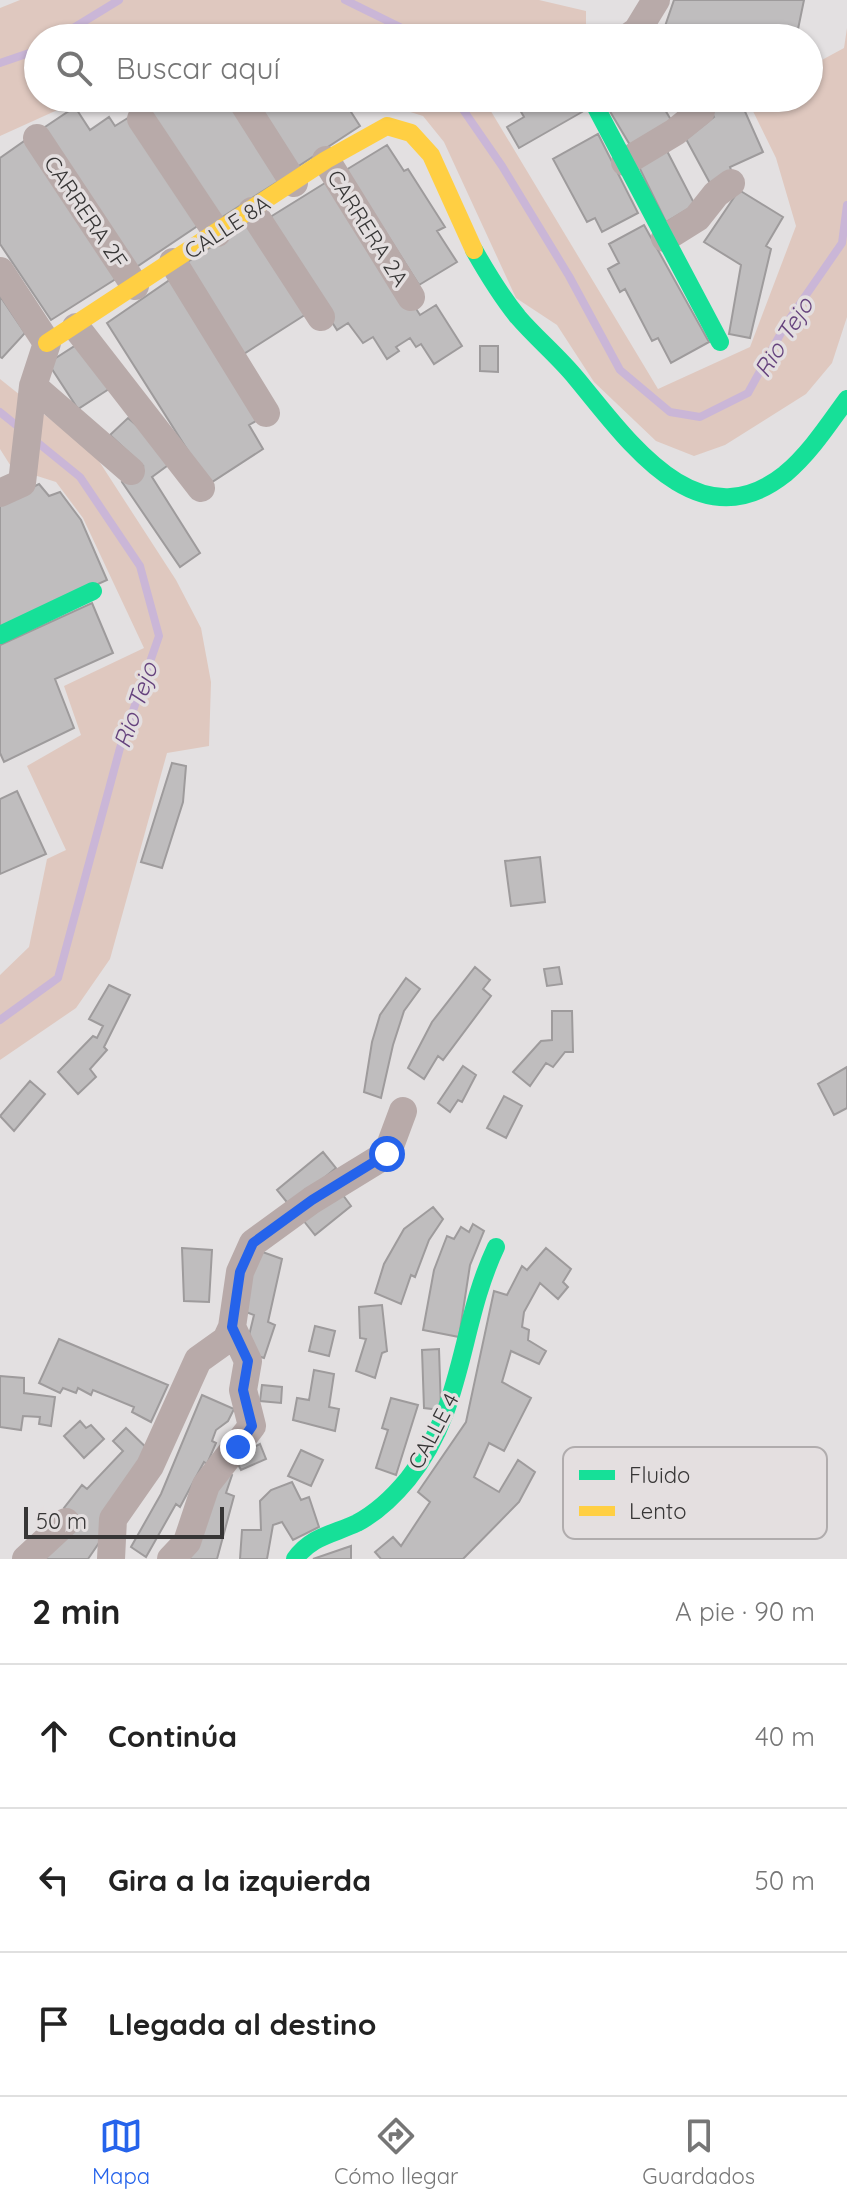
<!DOCTYPE html>
<html lang="es">
<meta charset="utf-8">
<style>
body{margin:0;font-family:Quicksand,sans-serif;background:#f2f2f2;color:#222}
.scale{position:absolute;left:24px;bottom:20px;width:200px;box-sizing:border-box;padding-left:8px;border:4px solid #373636;border-top:0;font-size:22px;line-height:28px;white-space:nowrap;color:#373636;-webkit-text-stroke:6px #e4dfe0;paint-order:stroke}
.stop{position:absolute;width:24px;height:24px;margin:-18px;border:6px solid #2563eb;border-radius:50%;background:#fff}
.stop.end{background:#2563eb;border-color:#fff;box-shadow:0 2px 8px #0008}
.list{margin:0;padding:0;list-style:none}
h2{display:flex;justify-content:space-between;align-items:center;height:104px;margin:0;padding:0 32px;font-size:34px}
h2 small{font-size:26px;font-weight:400;color:#767676}
.list li{display:grid;grid-template-columns:52px 1fr auto;gap:24px;align-items:center;box-sizing:border-box;height:144px;padding:0 32px;border-top:2px solid #e0e0e0}
.list b{display:block;font-size:30px;white-space:nowrap}
.list em{font-size:26px;font-style:normal;color:#767676}
.icon{flex:none;width:44px;height:44px;fill:none;stroke:currentColor;stroke-width:2;stroke-linecap:round;stroke-linejoin:round}
.map{position:relative;flex:none;width:847px;height:1559px;overflow:hidden}
.search{position:absolute;background:#fff;box-shadow:0 2px 6px #0004;left:24px;right:24px;top:24px;height:88px;display:flex;align-items:center;gap:20px;box-sizing:border-box;padding:0 28px;border-radius:44px;color:#767676;font-size:30px}
.sheet{height:536px;background:#fff}
nav{display:flex;justify-content:space-around;align-items:center;box-sizing:border-box;height:112px;border-top:2px solid #e0e0e0;background:#fff;font-size:22px;color:#767676}
nav a{display:grid;justify-items:center;gap:4px}
nav .on{color:#2563eb}
.map>svg:first-child{display:block}
</style>
<div class="map">
<svg width="847" height="1559" viewBox="0 0 847 1559">
<rect width="100%" height="100%" fill="#e3e0e1"/>
<!-- green -->
<path fill="#dfc8bf" d="M20,0H539L586,11V31L573,38H38V98H148L131,107L75,102L0,136V8Z
M847,28V317L832,363L806,394L725,445L694,456L656,441L594,382L557,325L516,298L444,142L423,116L366,98H483L658,389L750,347L796,226L776,158L748,101L809,98V67L844,48Z
M0,379L95,455L176,580L201,628L211,682L209,746L167,753L110,959L76,1008L0,1060V975L29,947L47,859L66,850L27,766L81,735L64,686L144,648L83,518L56,482L12,468L0,449Z"/>
<g fill="none" stroke-linecap="round" stroke-linejoin="round">
<!-- stream -->
<path stroke="#cab6d7" stroke-width="8" d="M345,0L410,32L414,38
M57,38L119,0
M0,63L38,50
M455,98L502,166L569,276L620,370L670,412L700,417L748,393L786,324L842,243L847,205
M0,412L21,429
M0,1020L58,978L120,748L159,636L140,566L80,477L32,438"/>
</g>
<!-- building -->
<path fill="#bfbdbe" stroke="#9e9b9c" stroke-width="2" d="M674,0H804L797,34L760,28L758,38H657L663,32Z
M168,98H234L285,177L213,223L143,114Z
M272,98H304L309,106L321,98H342L360,126L294,169L255,109Z
M513,98H574L582,112L519,148L507,127L524,117Z
M602,98H642L644,101L658,98L671,120L630,145Z
M704,98H739L763,152L730,167L732,173L711,185L686,139L714,117Z
M75,107L90,130L109,117L115,126L131,116L202,223L132,270L39,131Z
M598,134L638,213L602,232L595,218L587,222L553,159Z
M30,137L122,275L51,320L0,244V158Z
M387,145L404,171L408,169L445,227L437,231L457,262L419,285L346,170Z
M667,151L695,205L666,222L639,167Z
M333,178L420,315L436,305L462,346L434,364L421,344L416,347L410,338L396,347L399,351L387,359L373,337L363,343L348,323L337,330L267,219Z
M739,190L783,217L766,246L771,249L750,338L729,334L741,265L704,242Z
M254,220L311,311L239,357L181,266Z
M644,225L709,342L671,363L658,338L652,341L625,289L620,292L608,269L619,263L609,244Z
M174,277L263,417L249,425L263,449L209,484L107,323Z
M0,296L25,333L2,358L0,357Z
M84,340L112,387L78,409L48,363Z
M480,346H498V372L480,371Z
M128,418L158,444L171,463L152,477L200,553L180,567L122,482L143,466L110,435Z
M39,484L49,496L60,492L81,520L107,580L0,628V503Z
M92,603L113,653L55,679L74,728L4,762L0,753V645Z
M172,763L186,766L183,802L162,868L141,862Z
M17,791L46,854L0,874V799Z
M540,857L545,902L511,906L505,861Z
M475,967L490,980L483,989L491,996L443,1060L438,1056L424,1079L408,1068L432,1022Z
M559,967L562,984L547,986L544,969Z
M406,978L420,989L404,1011L393,1045L381,1098L364,1092L372,1042L380,1015Z
M109,985L130,995L104,1047L107,1050L90,1069L96,1077L78,1094L58,1072L93,1036L97,1038L103,1026L89,1019Z
M552,1011H572L573,1052H565L553,1067L546,1063L530,1086L513,1072L541,1041L552,1040Z
M463,1066L476,1075L462,1102L458,1100L450,1112L438,1103Z
M847,1067V1108L834,1115L818,1084Z
M30,1081L45,1094L14,1131L0,1116Z
M504,1096L522,1106L506,1138L487,1128Z
M323,1152L336,1168L290,1206L277,1190Z
M340,1191L351,1206L315,1235L303,1220Z
M433,1207L443,1219L429,1240L415,1277L411,1275L401,1304L375,1293L384,1264L404,1229Z
M473,1224L484,1231L470,1265L459,1337L423,1330L434,1270L447,1236L454,1239L461,1227L469,1232Z
M182,1248L212,1250L209,1302L184,1301Z
M546,1248L571,1269L563,1282L568,1287L558,1299L540,1283L524,1312L522,1327L529,1330L528,1340L546,1351L539,1364L511,1351L502,1382L531,1398L504,1451L489,1443L474,1477L499,1492L518,1460L535,1472L519,1502L463,1559H381L375,1552L393,1537L401,1546L430,1502L418,1492L466,1422L494,1291L507,1295L522,1266L527,1270Z
M254,1249L282,1259L268,1322L275,1325L264,1358L245,1352L254,1315L241,1310Z
M382,1305L387,1351L382,1353L375,1378L356,1371L366,1339L360,1338L359,1307Z
M315,1326L335,1331L329,1356L309,1351Z
M59,1339L168,1385L151,1422L132,1412L134,1407L93,1390L91,1395L78,1388L76,1393L63,1388L60,1393L39,1383Z
M439,1349L441,1410L424,1408L422,1350Z
M314,1370L334,1374L329,1407L339,1409L335,1431L293,1420L297,1398L309,1400Z
M0,1376L24,1378V1393L55,1397L51,1426L39,1424L40,1417L23,1416L21,1430L0,1427Z
M262,1385L282,1387L281,1403L260,1401Z
M202,1395L234,1409L228,1421L216,1430L212,1441L216,1443L207,1464L204,1462L180,1507L176,1504L146,1557L131,1547L161,1494Z
M391,1398L418,1405L396,1475L376,1468L388,1430L382,1428Z
M80,1421L86,1428L91,1425L104,1439L84,1458L64,1436Z
M126,1428L157,1458L88,1559H38L78,1521L64,1508L82,1485L87,1489L123,1451L113,1441Z
M260,1444L266,1459L241,1470L234,1457Z
M301,1450L323,1460L311,1486L288,1476Z
M222,1471L232,1475L226,1493L234,1496L217,1559H178Z
M292,1482L301,1500L309,1497L319,1527L293,1540L282,1522L273,1525L267,1559H240L242,1530H261L260,1501L271,1490Z
M351,1546V1559H313Z"/>
<g fill="none" stroke-linecap="round" stroke-linejoin="round">
<!-- street -->
<path stroke="#b8aaa9" stroke-width="28" d="M627,38L637,31L656,0
M240,98L294,183
M141,119L217,233
M37,138L135,286
M326,160L411,297
M625,162L675,132L701,111
M252,211L321,317
M665,238L697,218L716,194L731,183
M173,262L266,413
M0,271L47,343L33,386L22,483L0,493
M76,327L201,488
M33,386L131,471
M26,1559L66,1522
M111,1559L113,1519L150,1466L198,1360L226,1340L232,1327L240,1272L253,1243L312,1200L387,1154L403,1111
M171,1559L187,1542L206,1485L252,1426L243,1390L248,1361L232,1327"/>
<!-- fast -->
<path stroke="#16e098" stroke-width="18" d="M591,98L720,342
M474,250C487,273 501,296 518,317C536,338 558,356 576,378C627,439 697,544 785,474C810,453 828,425 847,399
M0,635L93,591
M295,1559C311,1536 334,1534 357,1523C376,1513 394,1496 408,1479C465,1408 459,1325 496,1247"/>
<!-- slow -->
<path stroke="#ffcf43" stroke-width="18" d="M47,343L326,160L387,126L411,133L431,155L474,250"/>
</g>
<g fill="none" stroke-linecap="round" stroke-linejoin="round">
<!-- route -->
<path stroke="#2563eb" stroke-width="10" d="M238,1447L252,1426L243,1390L248,1361L232,1327L240,1272L253,1243L312,1200L387,1154"/>
</g>
<g text-anchor="middle" dominant-baseline="central" stroke-width="7" stroke-linejoin="round" paint-order="stroke">
<!-- street labels -->
<g font-size="22" fill="#373636" stroke="#e4dfe0">
<text transform="translate(86 212) rotate(56)">CARRERA 2F</text>
<text transform="translate(227 227) rotate(-33)">CALLE 8A</text>
<text transform="translate(368 228) rotate(58)">CARRERA 2A</text>
<text transform="translate(433 1431) rotate(-62)">CALLE 4</text>
</g>
<!-- water labels -->
<g font-size="24" font-style="italic" fill="#65427d" stroke="#e4dfe0">
<text transform="translate(783 337) rotate(-58)">Rio Tejo</text>
<text transform="translate(135 705) rotate(-71)">Rio Tejo</text>
</g>
</g>
<!-- legend -->
<rect x="563" y="1447" width="264" height="92" rx="12" fill="#e4dfe0" stroke="#b0acad" stroke-width="2"/>
<rect x="579" y="1470" width="36" height="10" fill="#16e098"/>
<rect x="579" y="1506" width="36" height="10" fill="#ffcf43"/>
<g font-size="22" fill="#373636">
<text x="629" y="1483">Fluido</text>
<text x="629" y="1519">Lento</text>
</g>
</svg>
<div class="scale">50 m</div>
<div class="stop" style="left:387px;top:1154px"></div>
<div class="stop end" style="left:238px;top:1447px"></div>
<div class="search"><svg class="icon" aria-label="search" viewBox="0 0 24 24"><circle cx="10" cy="10" r="6"/><path d="M15 15l6 6"/></svg>Buscar aquí</div>
</div>
<section class="sheet">
<h2>2 min<small>A pie · 90 m</small></h2>
<ul class="list">
<li><svg class="icon" aria-label="ahead" viewBox="0 0 24 24"><path d="M12 20V5M6 11l6-6 6 6"/></svg><div><b>Continúa</b></div><em>40 m</em></li>
<li><svg class="icon" aria-label="left" viewBox="0 0 24 24"><path d="M17 20v-9H6M10 6l-5 5 5 5"/></svg><div><b>Gira a la izquierda</b></div><em>50 m</em></li>
<li><svg class="icon" aria-label="arrive" viewBox="0 0 24 24"><path d="M6 21V4h12l-3 4 3 4H6"/></svg><div><b>Llegada al destino</b></div></li>
</ul>
</section>
<nav>
<a class="on"><svg class="icon" aria-label="map" viewBox="0 0 24 24"><path d="M3 6l6-2 6 2 6-2v14l-6 2-6-2-6 2zM9 4v14M15 6v14"/></svg>Mapa</a>
<a><svg class="icon" aria-label="directions" viewBox="0 0 24 24"><path d="M12 3l9 9-9 9-9-9zM9 14v-3h6M13 9l2 2-2 2"/></svg>Cómo llegar</a>
<a><svg class="icon" aria-label="saved" viewBox="0 0 24 24"><path d="M7 4h10v16l-5-4-5 4z"/></svg>Guardados</a>
</nav>
